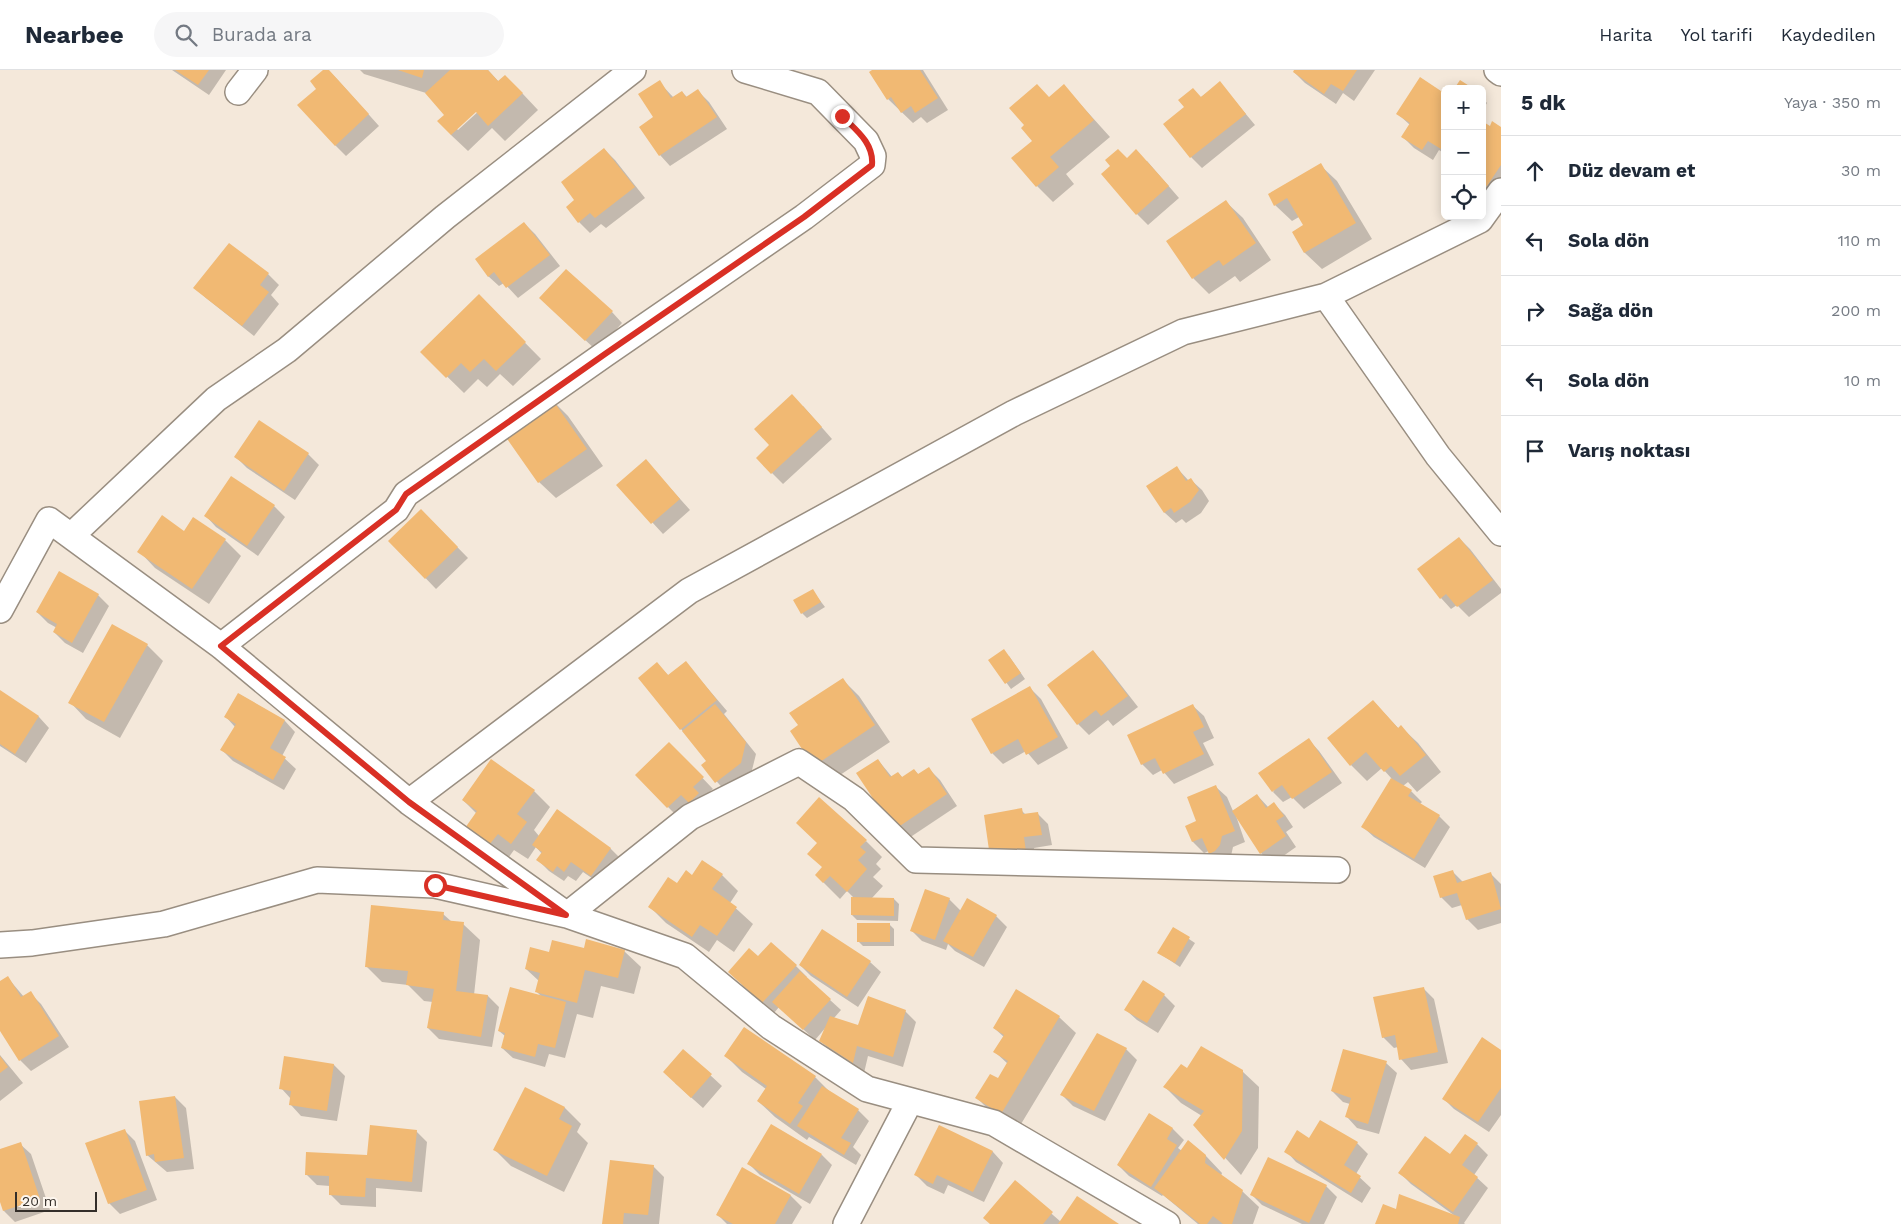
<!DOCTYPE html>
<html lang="tr">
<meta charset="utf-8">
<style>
body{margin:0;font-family:"Work Sans",sans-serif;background:#f6f6f7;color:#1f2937}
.controls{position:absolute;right:15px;top:15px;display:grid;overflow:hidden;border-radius:8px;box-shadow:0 2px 12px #0003}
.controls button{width:45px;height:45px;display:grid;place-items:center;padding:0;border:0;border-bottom:1px solid #e0e1e3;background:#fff;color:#1f2937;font:25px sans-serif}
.scale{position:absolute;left:15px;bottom:12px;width:82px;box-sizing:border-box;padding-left:5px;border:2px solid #332e29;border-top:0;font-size:14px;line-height:18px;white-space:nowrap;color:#332e29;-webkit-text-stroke:4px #fdf6ee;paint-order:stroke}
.stop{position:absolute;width:15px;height:15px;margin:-11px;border:4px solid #d93025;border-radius:50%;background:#fff}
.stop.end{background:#d93025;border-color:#fff;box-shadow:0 1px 5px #0008}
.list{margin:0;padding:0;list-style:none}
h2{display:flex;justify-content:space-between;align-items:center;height:65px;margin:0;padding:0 20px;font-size:21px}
h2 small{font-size:16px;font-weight:400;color:#747a83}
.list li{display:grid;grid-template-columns:32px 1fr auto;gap:15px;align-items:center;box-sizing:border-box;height:70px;padding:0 20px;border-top:1px solid #e0e1e3}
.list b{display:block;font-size:19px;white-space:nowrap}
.list em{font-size:16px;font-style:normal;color:#747a83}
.icon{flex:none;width:28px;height:28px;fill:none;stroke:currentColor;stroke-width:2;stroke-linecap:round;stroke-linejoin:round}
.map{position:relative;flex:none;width:1501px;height:1154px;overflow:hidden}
header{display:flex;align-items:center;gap:30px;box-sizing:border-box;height:70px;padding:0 25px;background:#fff;border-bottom:1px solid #e0e1e3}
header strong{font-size:24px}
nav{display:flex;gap:28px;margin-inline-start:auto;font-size:18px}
.search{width:350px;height:45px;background:#f6f6f7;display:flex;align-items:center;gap:12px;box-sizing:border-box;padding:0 18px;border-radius:28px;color:#747a83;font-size:19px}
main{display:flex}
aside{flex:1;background:#fff}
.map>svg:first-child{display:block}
</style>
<header>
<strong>Nearbee</strong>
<div class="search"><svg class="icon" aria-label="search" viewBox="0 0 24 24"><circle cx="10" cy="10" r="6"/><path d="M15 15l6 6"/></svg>Burada ara</div>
<nav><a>Harita</a><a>Yol tarifi</a><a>Kaydedilen</a></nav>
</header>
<main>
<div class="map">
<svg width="1501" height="1154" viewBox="0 0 1501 1154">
<rect width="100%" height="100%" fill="#f4e8da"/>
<!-- shadow -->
<path fill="#0003" fill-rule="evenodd" d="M172,0H226L209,25Z
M325,0H328L337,9L379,56L346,86L335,75L318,19Z
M360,0H488L499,12L522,23L538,40L505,71L492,58L468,81L451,65L446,45L426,23L364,4ZM480,37L481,39L458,60L456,58Z
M874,0H923L948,40L927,53L921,47L913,53L888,29Z
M1296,0H1375L1354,31L1343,23L1336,34L1305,13L1294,2Z
M659,12L674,28L682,22L688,28L698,21L709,32L727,59L670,96L660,85L655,48Z
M1220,13L1255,55L1202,98L1191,87L1186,38Z
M1064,16L1110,67L1066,104L1074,114L1053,132L1037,116L1034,71L1049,28Z
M1445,19V84L1439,80L1433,90L1414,78L1403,67L1410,55L1398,44L1442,23Z
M1482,27L1487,33L1482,41Z
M1482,52L1490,57L1501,58V123L1487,119L1482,123Z
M604,79L615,90L645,128L606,158L601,154L590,163L579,152L576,130Z
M1127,89L1147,91L1179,128L1148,155L1137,144Z
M1320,95L1337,111L1372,169L1322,199L1305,183L1293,162L1305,155L1299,147L1292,151L1275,135Z
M1226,132L1243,148L1271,190L1240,212L1235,206L1209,224L1193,208Z
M524,153L535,164L560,196L518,228L504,213L499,216L488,206Z
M268,204L279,215L271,225L279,234L254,266L206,228L195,218Z
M479,226L541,289L513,316L500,304L487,317L478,309L464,323L422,282Z
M552,239L612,242L622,253L597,281Z
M552,330L568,346L603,396L556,428L539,412Z
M803,336L832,369L783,414L757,388L771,375Z
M260,352L308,384L319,395L295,430L247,398L236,387Z
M646,391L690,440L663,464L618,415Z
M1177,398L1189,411L1191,410L1202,420L1209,431L1201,443L1186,453L1182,449L1176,453L1165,443L1148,417Z
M274,436L285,447L258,486L216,457L206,446Z
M421,440L468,488L436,519L390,471Z
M185,462L225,470L241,486L209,534L155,498L139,481Z
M1459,468L1470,479L1501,519V523L1469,547L1457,535L1451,539L1441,528Z
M59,503L98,525L109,536L83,583L65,573L54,562L57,558L48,553L37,542Z
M812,520L825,537L807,548L802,543Z
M147,575L163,591L120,668L86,649L70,632Z
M1093,581L1103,592L1138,637L1113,656L1108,650L1089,665L1078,654Z
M1009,586L1025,609L1011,619L990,590Z
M686,593L727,641L724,644L756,684L751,704L727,723L703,696L708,692L681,659L657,594L669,606Z
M842,609L859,626L890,672L837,707L811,691Z
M1030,618L1041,629L1068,678L1038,695L1026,681L1003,694L992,683Z
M0,622L39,647L49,658L26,693L0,676Z
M239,624L285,651L295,662L282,686L296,699L284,720L233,691L222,680L235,657L226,647Z
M1373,631L1399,659L1401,657L1418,673L1441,702L1417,722L1408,712L1403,716L1411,721L1422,732L1420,734L1439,746L1450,757L1425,798L1374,767L1363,757L1392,709L1382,698L1367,711L1351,695Z
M1193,636L1204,646L1214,668L1203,673L1214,695L1174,714L1162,700L1153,705L1142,694Z
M1309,670L1319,681L1342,713L1304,739L1292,727L1283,732L1273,722Z
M669,673L713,719L679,748L636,705Z
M878,690L892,707L898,703L903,708L914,700L919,705L929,699L940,710L957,736L906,770L895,759Z
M1216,717L1227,727L1233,741L1257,725L1269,738L1274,734L1285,745L1293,757L1286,762L1296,777L1272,794L1261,783L1235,743L1245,772L1233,777L1231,786L1220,794L1209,781L1204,783L1193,772L1187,756L1198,752Z
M534,721L550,737L534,760L539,766L610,778L621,789L602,815L583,802L576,811L568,806L564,811L549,801L538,790L542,784L536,777L528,789L514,780L506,791L483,774L477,744L463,730Z
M1021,740L1026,745L1037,743L1048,754L1052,775L1034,778L1036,793L990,779Z
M866,771L882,787L876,794L881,799L873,807L883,816L872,828L894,829L899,834L898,851L857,850L852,845L853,827L847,821L840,829L816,805Z
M1453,802L1463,812L1491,804L1501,814V853L1478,860L1467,849L1462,835L1452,838L1441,827Z
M722,805L738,821L730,833L753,854L734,882L717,870L709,882L666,853L650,837L677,815L693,806Z
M949,829L961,841L996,846L1007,857L984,897L955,881L948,874L946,880L922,871L911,860Z
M443,844L452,852L463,854L480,870L474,925L488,926L499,937L492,977L439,969L428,958L433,932L424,931L408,915L382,912L366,896Z
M889,854L894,859V876H863L858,871Z
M1174,859L1195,873L1180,897L1159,883Z
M585,880L624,881L641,897L634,924L601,916L593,948L577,944L565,988L549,984L545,997L513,988L502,978L505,966L499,961L542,927L536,921L539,911L526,899L550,883Z
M758,888L796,896L807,907L806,908L841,940L834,948L859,957L905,941L916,952L903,997L868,986L864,1003L832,982L821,971L827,956L815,970L779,937L774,943L740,912Z
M870,892L881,902L858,937L811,906L800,895Z
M8,908L24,927L30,923L41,934L69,977L31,1001L20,990L0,959V913Z
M1423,918L1434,929L1448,993L1411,1000L1401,989L1398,977L1394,978L1383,967Z
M1164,925L1175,936L1158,963L1137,950L1126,940Z
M1059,947L1076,963L1018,1059L993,1044L977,1028L998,1010L1008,994L995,982L1004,967L994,958Z
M745,959L815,1007L831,1023L858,1040L869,1051L853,1077L861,1085L856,1095L809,1067L807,1070L775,1047L758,1031L766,1019L742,1002L726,986Z
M1098,965L1126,979L1137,990L1105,1051L1073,1036L1062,1025Z
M684,981L722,1016L703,1038L675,1013Z
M1501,981V1045L1489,1062L1454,1039L1443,1028Z
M0,985L23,1013L0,1031Z
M285,987L334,995L345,1006L337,1051L301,1046L291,1035V1029L281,1018Z
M1386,993L1397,1003L1379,1064L1357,1058L1347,1047L1350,1034L1343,1032L1332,1021Z
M1187,999L1242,1001L1259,1017L1258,1078L1241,1105L1195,1055L1202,1046L1181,1033L1165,1017Z
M525,1019L565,1038L581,1054L577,1062L588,1073L564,1122L511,1096L495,1080Z
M175,1027L186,1038L194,1099L167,1102L147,1085Z
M1149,1044L1173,1059L1184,1070L1178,1078L1182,1081L1206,1086L1222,1103L1221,1106L1242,1121L1259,1137L1253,1154H1198L1163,1125L1162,1126L1129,1106L1118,1095Z
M939,1056L993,1082L1003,1093L984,1132L948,1115L944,1124L927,1116L916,1105Z
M124,1060L135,1071L157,1130L120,1144L109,1133Z
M416,1061L427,1072L422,1122L376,1118V1137L341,1135L330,1124V1116L317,1115L306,1104L368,1086Z
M1310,1069L1357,1073L1368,1084L1356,1104L1371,1118L1362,1133L1296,1092L1286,1081Z
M20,1074L31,1084L50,1140L15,1152L4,1141L0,1128V1081Z
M1477,1074L1488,1085L1474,1105L1488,1118L1464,1153L1465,1154H1376L1397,1141L1455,1146L1411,1114L1400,1103L1451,1086Z
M822,1085L832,1095L810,1134L760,1105L749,1094Z
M653,1096L664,1107L659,1154H603Z
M743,1099L791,1126L802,1137L792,1154H727L717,1144Z
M1015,1112L1061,1152L1117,1154H991Z
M1326,1116L1337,1127L1324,1154H1302L1262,1135L1251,1124Z"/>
<!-- building -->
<path fill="#f1b973" d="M175,0H209L198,15Z
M323,0H329L369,44L335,76L297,35L316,19L310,11Z
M398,0H424L422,8Z
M450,0H488L498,11L505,5L523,23L488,56L476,42L451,65L437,51L444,45L425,23Z
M872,0H920L938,28L915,43L911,36L901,43L891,27L887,30L869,2Z
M1294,0H1357L1343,21L1331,14L1324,24L1293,2Z
M1420,7L1441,21L1445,16V72L1441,79L1428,71L1422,80L1401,67L1410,53L1396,44Z
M660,10L671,28L682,21L686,27L698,19L717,47L659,86L639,57L653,47L638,24Z
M1460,10L1474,19H1454Z
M1220,11L1246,44L1190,88L1163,54L1184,37L1178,30L1193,18L1201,27Z
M1037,14L1049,27L1064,14L1094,50L1050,87L1059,97L1036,117L1011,88L1032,71L1021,58L1024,55L1009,38Z
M1482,51L1490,56L1492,51L1501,57V95L1487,116L1482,113Z
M604,78L635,117L595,148L590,143L578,153L566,137L574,130L561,112Z
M1118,79L1127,88L1136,79L1169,116L1136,145L1101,104L1110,96L1105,90Z
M1321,93L1356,153L1304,183L1292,162L1303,155L1287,128L1274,136L1268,124Z
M1226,130L1256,173L1223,196L1219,190L1192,209L1166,171Z
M524,152L550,185L506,218L494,202L488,207L475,189Z
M229,173L269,203L260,215L269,222L242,256L193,218Z
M566,199L613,241L585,271L539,228Z
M479,224L526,272L496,301L484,289L470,302L461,293L446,308L420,282Z
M792,324L822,357L771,404L756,388L769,375L754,359Z
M552,329L587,379L538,413L503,363Z
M259,350L309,383L284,421L234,387Z
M646,389L680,429L651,454L616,415Z
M1177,396L1186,411L1191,408L1199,420L1190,432L1174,443L1171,438L1164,443L1146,416Z
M231,406L275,435L247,476L204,446Z
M421,439L458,477L425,509L388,471Z
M162,445L184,461L193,447L226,469L192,519L137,482Z
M1459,467L1493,510L1457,537L1446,524L1440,529L1417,499Z
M59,501L99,524L72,573L53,562L57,554L36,542Z
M813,519L821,532L801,544L793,530Z
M112,554L148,574L104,652L68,633Z
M1004,579L1021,603L1005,614L988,590Z
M1093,580L1128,626L1101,646L1096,640L1077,655L1047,615Z
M686,591L717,630L680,660L638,608L657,592L668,605Z
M843,608L875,655L820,692L817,687L810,691L790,661L798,655L789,643Z
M1030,616L1058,667L1026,685L1018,669L991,684L971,649Z
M0,620L39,646L15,684L0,674Z
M238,623L285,650L270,678L286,687L273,710L220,680L236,654L224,647Z
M1373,630L1398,658L1401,655L1426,685L1400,706L1391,696L1384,702L1366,682L1350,696L1327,668Z
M715,634L746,672L741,693L715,713L701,695L706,691L682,661Z
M1193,634L1204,657L1193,662L1204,684L1163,704L1155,688L1141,695L1127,665Z
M1309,668L1332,702L1292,729L1282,715L1272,722L1258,703Z
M669,672L704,707L693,717L699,723L689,733L681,725L667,738L635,705Z
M491,689L535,720L517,744L527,752L511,774L498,764L489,775L465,758L477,741L462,730Z
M878,689L890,707L898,702L902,707L914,699L918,704L929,697L947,724L894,760L856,703Z
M1391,708L1412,720L1408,726L1440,745L1414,789L1361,757Z
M1216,715L1235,761L1222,766L1220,775L1215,781L1209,784L1202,768L1192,772L1185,756L1196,751L1187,727Z
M1257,724L1266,738L1274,732L1284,746L1276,751L1286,766L1260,784L1232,741Z
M819,727L867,770L860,777L866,782L858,790L867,799L847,822L830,806L823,813L815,805L822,797L807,784L817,773L796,753Z
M1022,738L1023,744L1038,742L1042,765L1024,767L1026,782L1003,786L1001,778L989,780L984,745Z
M557,739L611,778L591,806L571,792L564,802L557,796L553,802L536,790L542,782L532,775Z
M702,790L723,804L712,819L737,837L717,866L700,855L692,867L648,837L668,807L677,813L686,800L692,805Z
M1453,800L1457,813L1491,802L1501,839L1466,850L1457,823L1440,828L1433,806Z
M925,819L950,828L935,870L910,861Z
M851,827L894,828V846L851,845Z
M967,828L997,845L973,887L943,871Z
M371,835L444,842L443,850L464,852L456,921L488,925L481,967L427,958L434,919L406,915L408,901L365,897Z
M857,853H890V872H857Z
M1173,857L1190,867L1175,893L1157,883Z
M822,859L871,891L847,927L799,895Z
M586,869L625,880L618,908L585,900L577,933L535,922L540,903L525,899L530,877L549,882L552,870L584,878Z
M771,872L797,895L762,933L728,902L749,878L758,886Z
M800,901L831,929L803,960L772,932Z
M8,906L21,927L31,921L59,966L19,991L0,961V911Z
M1143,910L1165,924L1147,953L1124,940Z
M510,917L566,932L555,978L538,974L535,987L501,978L505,963L498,961Z
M1424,917L1438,982L1399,990L1395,965L1382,968L1373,927Z
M1016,919L1060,946L1001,1044L975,1028L990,1004L998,1008L1008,991L993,982L1004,965L993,958Z
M868,926L906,940L893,987L857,976L853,993L819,971L830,946L858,955Z
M744,957L816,1006L798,1033L803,1036L790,1054L757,1031L767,1016L724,986Z
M1097,963L1127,978L1094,1041L1060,1025Z
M1482,967L1501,980V1018L1478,1052L1442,1029Z
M1201,976L1243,1000L1242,1061L1224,1090L1193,1055L1204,1041L1163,1017L1181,994L1187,998Z
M683,979L712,1004L691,1028L663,1002Z
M1343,979L1387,991L1368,1054L1345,1047L1351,1028L1331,1021Z
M0,986L8,997L0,1003Z
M284,986L334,994L327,1041L289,1035L291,1021L279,1019Z
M822,1016L859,1039L841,1068L851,1073L844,1085L797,1056Z
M525,1017L565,1037L559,1049L572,1056L547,1106L493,1080Z
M175,1026L184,1088L155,1092L154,1084L146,1086L139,1031Z
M1149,1043L1173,1058L1167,1069L1177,1075L1151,1117L1117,1095Z
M1320,1050L1358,1072L1344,1095L1361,1106L1351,1123L1284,1082L1297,1060L1309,1068Z
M771,1054L822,1084L799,1124L747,1094Z
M370,1055L417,1060L412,1112L366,1108L365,1127L329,1125V1106L305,1105L306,1082L367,1085Z
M939,1055L993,1081L973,1122L937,1105L933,1114L914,1105Z
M125,1059L147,1120L108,1134L85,1073Z
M1465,1064L1478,1073L1462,1095L1478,1107L1453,1142L1398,1103L1425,1066L1450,1084Z
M1188,1070L1206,1085L1205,1093L1243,1120L1232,1154H1223L1213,1146L1207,1154H1200L1154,1118Z
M21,1072L40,1129L3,1141L0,1132V1079Z
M1268,1087L1327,1115L1309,1153L1250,1125Z
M610,1090L654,1095L648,1145L624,1143L623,1154H602Z
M742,1097L791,1125L775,1154H733L716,1145Z
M1015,1110L1053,1142L1043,1154H990L983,1148Z
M1399,1124L1460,1147L1458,1154H1375L1383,1134L1396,1139Z
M1077,1126L1119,1154H1058Z"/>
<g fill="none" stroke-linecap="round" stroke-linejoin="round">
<defs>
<path id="minor" d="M1497,0L1501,3
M238,22L255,0
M1326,226L1438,386L1501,463
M71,466L216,329L287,280L445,147L633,0
M0,540L49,450L221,576L409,732L567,845L690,747L799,692L854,729L916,790L1337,800
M221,576L396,440L406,424L605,284L804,147L872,95L873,86L866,71L818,22L745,0
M409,732L689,521L1014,343L1183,262L1326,226L1480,150L1501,121
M0,875L32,873L164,854L317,810L435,815L567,845L685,886L771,957L867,1019L994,1053L1167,1154
M846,1154L910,1031"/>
</defs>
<!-- minor casing -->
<use href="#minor" stroke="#998e81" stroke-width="28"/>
<!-- minor -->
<use href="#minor" stroke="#fff" stroke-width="25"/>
</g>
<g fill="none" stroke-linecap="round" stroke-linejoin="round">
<!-- route -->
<path stroke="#d93025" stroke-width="6" d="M435,815L566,845L409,732L221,576L396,440L406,424L605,284L804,147L872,95C874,73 856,60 842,46"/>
</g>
</svg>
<div class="controls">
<button>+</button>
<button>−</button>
<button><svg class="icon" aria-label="locate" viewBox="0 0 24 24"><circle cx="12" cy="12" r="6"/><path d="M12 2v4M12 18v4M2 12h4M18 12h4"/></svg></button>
</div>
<div class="scale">20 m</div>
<div class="stop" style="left:435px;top:815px"></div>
<div class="stop end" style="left:842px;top:46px"></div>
</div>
<aside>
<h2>5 dk<small>Yaya · 350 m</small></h2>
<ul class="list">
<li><svg class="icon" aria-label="ahead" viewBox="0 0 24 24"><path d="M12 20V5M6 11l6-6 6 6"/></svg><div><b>Düz devam et</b></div><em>30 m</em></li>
<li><svg class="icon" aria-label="left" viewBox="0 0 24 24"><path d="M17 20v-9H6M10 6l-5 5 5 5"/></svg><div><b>Sola dön</b></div><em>110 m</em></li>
<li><svg class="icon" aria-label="right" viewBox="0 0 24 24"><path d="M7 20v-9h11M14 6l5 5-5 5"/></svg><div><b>Sağa dön</b></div><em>200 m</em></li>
<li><svg class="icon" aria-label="left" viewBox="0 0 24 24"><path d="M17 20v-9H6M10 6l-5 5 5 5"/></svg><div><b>Sola dön</b></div><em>10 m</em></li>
<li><svg class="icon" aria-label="arrive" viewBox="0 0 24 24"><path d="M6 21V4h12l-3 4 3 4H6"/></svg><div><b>Varış noktası</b></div></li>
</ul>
</aside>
</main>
